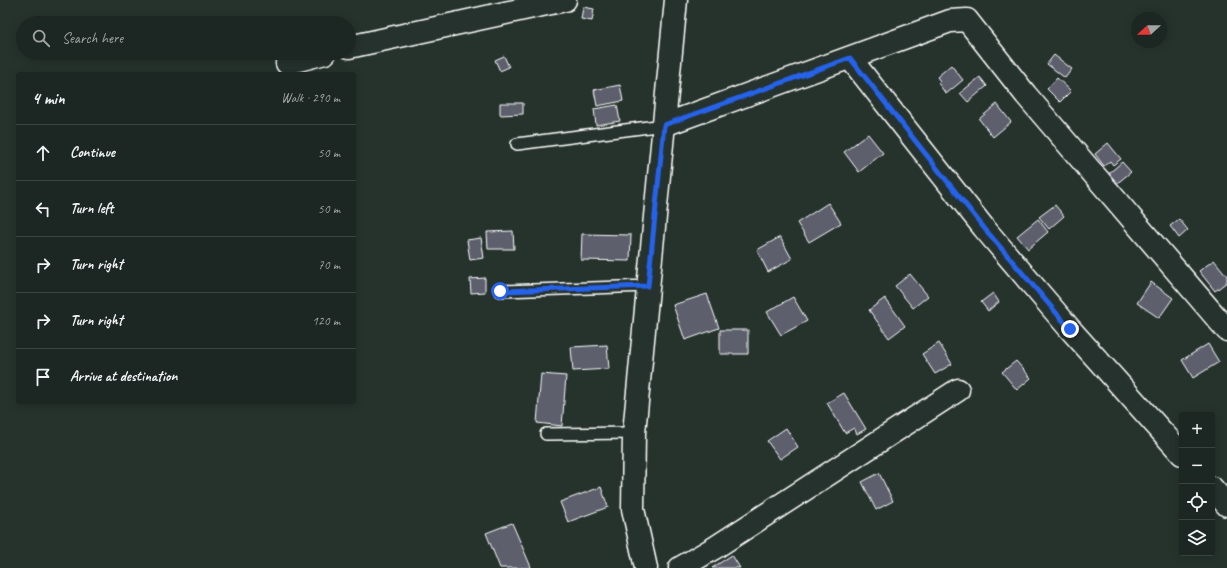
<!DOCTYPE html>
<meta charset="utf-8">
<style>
body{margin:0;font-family:Caveat,sans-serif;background:#29322f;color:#f1f3f6}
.controls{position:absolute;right:12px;bottom:12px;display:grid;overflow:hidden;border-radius:4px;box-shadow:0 2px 10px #0003}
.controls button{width:36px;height:36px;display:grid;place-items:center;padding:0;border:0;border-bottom:1px solid #3a4340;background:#1c2622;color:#f1f3f6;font:20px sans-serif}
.compass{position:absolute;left:1131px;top:12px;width:36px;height:36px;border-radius:50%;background:#1c2622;box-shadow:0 2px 10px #0003;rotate:249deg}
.stop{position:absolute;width:12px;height:12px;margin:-9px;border:3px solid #2563eb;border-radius:50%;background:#fff}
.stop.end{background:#2563eb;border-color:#fff;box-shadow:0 1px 4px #0008}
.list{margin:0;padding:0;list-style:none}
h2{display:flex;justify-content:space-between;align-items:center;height:52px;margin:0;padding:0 16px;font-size:17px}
h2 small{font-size:13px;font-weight:400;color:#a0a5a5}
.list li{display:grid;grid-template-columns:26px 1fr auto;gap:12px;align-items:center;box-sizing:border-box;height:56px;padding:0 16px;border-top:1px solid #3a4340}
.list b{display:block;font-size:15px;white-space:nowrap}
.list em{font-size:13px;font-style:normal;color:#a0a5a5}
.icon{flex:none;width:22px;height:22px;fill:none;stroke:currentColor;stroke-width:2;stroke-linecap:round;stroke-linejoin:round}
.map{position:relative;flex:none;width:1227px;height:568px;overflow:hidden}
.search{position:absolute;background:#1c2622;box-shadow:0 2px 10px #0003;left:16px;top:16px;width:340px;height:44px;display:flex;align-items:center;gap:10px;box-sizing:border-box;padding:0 14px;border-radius:22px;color:#a0a5a5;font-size:15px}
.panel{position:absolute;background:#1c2622;box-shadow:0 2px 10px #0003;left:16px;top:72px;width:340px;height:332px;border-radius:4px}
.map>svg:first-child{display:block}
</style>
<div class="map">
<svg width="1227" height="568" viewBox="0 0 1227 568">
<rect width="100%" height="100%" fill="#26332d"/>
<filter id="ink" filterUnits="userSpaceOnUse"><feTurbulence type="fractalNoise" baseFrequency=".025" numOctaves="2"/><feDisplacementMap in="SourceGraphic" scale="8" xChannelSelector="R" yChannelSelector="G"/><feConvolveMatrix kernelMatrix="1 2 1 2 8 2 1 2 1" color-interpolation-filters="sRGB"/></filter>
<g filter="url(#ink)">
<!-- building -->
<path fill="#5d5f6c" stroke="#fff" d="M583,7L594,9L592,21L581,19Z
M1054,55L1072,69L1065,78L1047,64Z
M504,56L509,67L500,71L495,60Z
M951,65L963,80L946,94L938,83L940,81L937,77Z
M980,77L987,86L968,102L960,93Z
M1057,78L1071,91L1060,102L1047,89Z
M620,85L623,101L597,106L594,90Z
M500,103H523V114L500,115Z
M997,104L1011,122L993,137L979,119Z
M617,105L620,121L596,125L594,109Z
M868,134L883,153L859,172L844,152Z
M1108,143L1121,159L1113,165L1110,161L1104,166L1095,154Z
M1122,162L1131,172L1115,185L1107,175Z
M828,203L841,223L809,242L797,223Z
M1055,205L1064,216L1049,229L1039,217Z
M1038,219L1048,232L1028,249L1017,236Z
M1179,219L1188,230L1179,238L1170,226Z
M513,231L514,249H488L487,232Z
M582,234L631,235L630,261L581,260Z
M780,237L792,259L768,272L757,250Z
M481,238L484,258L470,260L467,240Z
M1214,260L1227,276V282L1215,291L1199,271Z
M910,274L928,296L913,308L895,286Z
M485,278V292L471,293L470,279Z
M1151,282L1173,298L1159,318L1137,303Z
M993,293L999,302L988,311L981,302Z
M707,294L719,328L685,340L673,305Z
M793,297L807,321L781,335L767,312Z
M885,298L905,326L889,338L869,310Z
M720,330H748V354H720Z
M939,343L952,364L935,374L922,354Z
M1208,344L1219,362L1193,378L1182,360Z
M607,345L609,369L573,371L571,347Z
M1016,361L1031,378L1017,390L1002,372Z
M541,374L566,376L562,426L537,423Z
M844,393L866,429L857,434L854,428L845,433L827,403Z
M786,428L798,447L780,459L767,441Z
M879,473L893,501L876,510L862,482Z
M601,487L608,507L568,522L560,502Z
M512,523L531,567L529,568H500L486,533Z
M732,555L740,568H712Z"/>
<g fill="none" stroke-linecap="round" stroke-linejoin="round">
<defs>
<path id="service" d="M517,144L664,125
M500,291L649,286
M546,434L634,433"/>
<path id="minor" d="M349,47L565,0
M850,58L984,228L1070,329L1182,454
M287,63L325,53
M664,125L950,21L967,20L1026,95L1227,330
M1212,488L1227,505
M646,568L633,509L634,433L676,0
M680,568L716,547L958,390"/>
</defs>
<!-- service casing -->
<use href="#service" stroke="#fff" stroke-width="14"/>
<!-- minor casing -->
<use href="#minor" stroke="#fff" stroke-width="25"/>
<!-- service -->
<use href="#service" stroke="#26332d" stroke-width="11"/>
<!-- minor -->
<use href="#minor" stroke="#26332d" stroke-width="22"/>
</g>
</g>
<g fill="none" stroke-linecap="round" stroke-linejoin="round" filter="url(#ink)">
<!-- route -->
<path stroke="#2563eb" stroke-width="5" d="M500,291L648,286L664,125L850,58L984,228L1070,329"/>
</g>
</svg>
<div class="controls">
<button>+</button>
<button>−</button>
<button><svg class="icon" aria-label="locate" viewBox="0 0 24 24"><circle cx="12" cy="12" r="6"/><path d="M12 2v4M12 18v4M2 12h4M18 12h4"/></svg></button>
<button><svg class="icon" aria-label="layers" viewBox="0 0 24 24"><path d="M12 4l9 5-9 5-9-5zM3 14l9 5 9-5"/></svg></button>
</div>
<svg class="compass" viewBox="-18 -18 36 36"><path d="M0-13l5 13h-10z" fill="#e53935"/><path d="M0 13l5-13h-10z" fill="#a0a5a5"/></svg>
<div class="stop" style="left:500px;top:291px"></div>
<div class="stop end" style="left:1070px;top:329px"></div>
<div class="search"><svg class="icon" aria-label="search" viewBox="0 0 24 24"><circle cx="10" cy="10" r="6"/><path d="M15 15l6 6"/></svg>Search here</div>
<section class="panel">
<h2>4 min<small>Walk · 290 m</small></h2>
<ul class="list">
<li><svg class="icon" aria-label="ahead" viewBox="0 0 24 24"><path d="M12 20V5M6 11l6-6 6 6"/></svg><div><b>Continue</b></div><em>50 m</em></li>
<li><svg class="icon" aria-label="left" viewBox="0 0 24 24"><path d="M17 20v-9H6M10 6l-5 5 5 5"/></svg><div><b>Turn left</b></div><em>50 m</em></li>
<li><svg class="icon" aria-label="right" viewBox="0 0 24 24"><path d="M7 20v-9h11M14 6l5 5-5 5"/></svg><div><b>Turn right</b></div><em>70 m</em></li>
<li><svg class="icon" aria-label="right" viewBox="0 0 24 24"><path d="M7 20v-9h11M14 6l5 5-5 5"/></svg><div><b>Turn right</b></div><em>120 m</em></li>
<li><svg class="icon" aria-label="arrive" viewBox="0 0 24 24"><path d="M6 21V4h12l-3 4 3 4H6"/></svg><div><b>Arrive at destination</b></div></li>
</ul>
</section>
</div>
